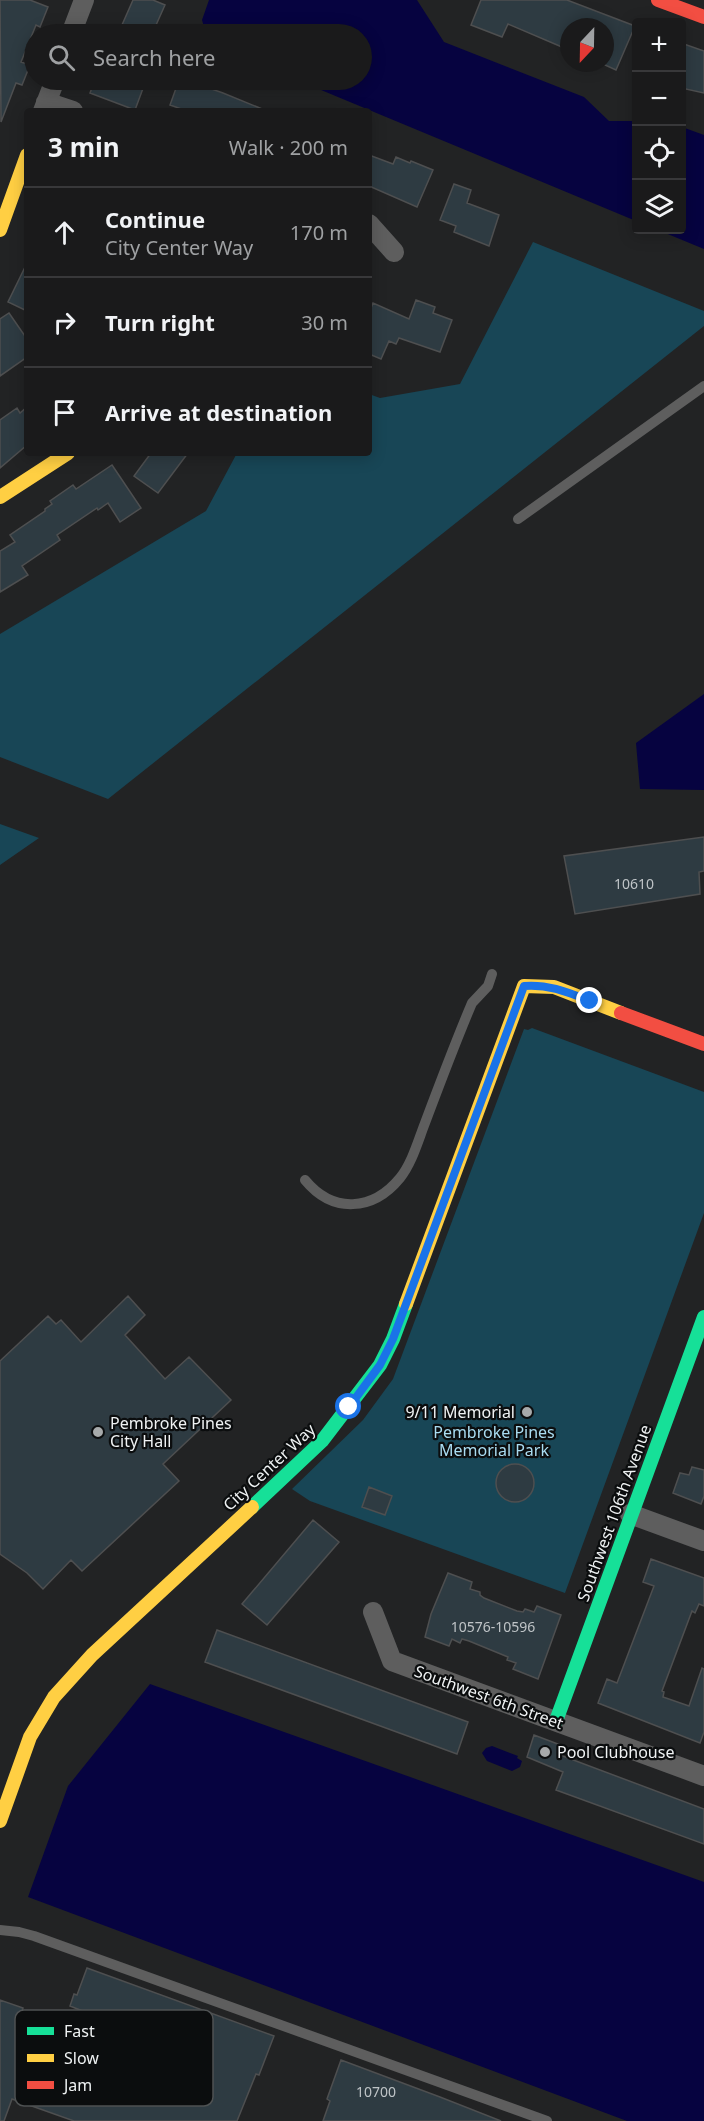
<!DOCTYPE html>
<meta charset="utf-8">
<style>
body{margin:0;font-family:"Noto Sans",sans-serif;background:#272728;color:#f1f3f6}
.controls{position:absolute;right:18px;top:18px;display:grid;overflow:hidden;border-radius:6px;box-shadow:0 3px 15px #0003}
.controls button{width:54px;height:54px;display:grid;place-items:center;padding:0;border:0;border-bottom:2px solid #38383a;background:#1a1a1b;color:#f1f3f6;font:30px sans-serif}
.compass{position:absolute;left:560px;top:18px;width:54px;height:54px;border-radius:50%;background:#1a1a1b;box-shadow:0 3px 15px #0003;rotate:202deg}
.stop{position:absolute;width:18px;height:18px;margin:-14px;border:4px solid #1a73e8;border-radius:50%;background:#fff}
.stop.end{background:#1a73e8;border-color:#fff;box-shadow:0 2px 6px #0008}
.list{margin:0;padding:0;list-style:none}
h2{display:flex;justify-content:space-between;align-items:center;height:78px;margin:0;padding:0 24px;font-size:26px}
h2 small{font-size:20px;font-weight:400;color:#9fa1a3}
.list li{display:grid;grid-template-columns:39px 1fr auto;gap:18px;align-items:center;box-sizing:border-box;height:90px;padding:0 24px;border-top:2px solid #38383a}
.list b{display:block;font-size:22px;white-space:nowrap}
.list p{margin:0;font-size:20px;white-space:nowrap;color:#9fa1a3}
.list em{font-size:20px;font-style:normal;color:#9fa1a3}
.icon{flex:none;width:33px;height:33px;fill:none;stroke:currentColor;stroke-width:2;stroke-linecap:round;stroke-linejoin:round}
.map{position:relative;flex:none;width:704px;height:2121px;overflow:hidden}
.search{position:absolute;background:#1a1a1b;box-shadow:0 3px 15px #0003;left:24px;top:24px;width:348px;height:66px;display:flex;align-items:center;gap:15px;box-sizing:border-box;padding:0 21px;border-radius:33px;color:#9fa1a3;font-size:22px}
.panel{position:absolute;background:#1a1a1b;box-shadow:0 3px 15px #0003;left:24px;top:108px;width:348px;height:348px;border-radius:6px}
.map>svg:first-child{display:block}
</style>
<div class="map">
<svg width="704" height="2121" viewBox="0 0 704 2121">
<rect width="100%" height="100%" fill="#222324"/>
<!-- green -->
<path fill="#184656" d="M533,242L704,311V326L108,799L0,757V634L206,511L237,453H369V394L380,398L460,384Z
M0,824L39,838L0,865Z
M532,1028L704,1092V1213L565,1593L310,1501L292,1489L363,1420L393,1379L524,1029L528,1030Z"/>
<!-- water -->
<path fill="#060340" d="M209,0H417L444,42L584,97L609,121H636V221L297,80H362V34H206L202,20Z
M682,127L704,135V249L658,230H682Z
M704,694V790L640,789L636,743Z
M150,1684L704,1882V2121H627L28,1897L68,1786Z
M492,1746L518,1756L517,1758L522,1761L520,1767L512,1771L487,1761L482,1753L486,1748Z"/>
<!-- building -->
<path fill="#2e3b42" stroke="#4e4f50" stroke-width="1.5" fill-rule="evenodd" d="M0,0H30L48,7L40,27L36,25L21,62L30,65L22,85L16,83L1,122Z
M133,0H153L165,5L152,34H118Z
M481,0H567L635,26L616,70L605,65V27H569V50L508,24L502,37L471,25Z
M681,43L704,51V93L681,88Z
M95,80H137L145,83L135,110L90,93Z
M179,80H186L223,93L267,111H187L170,105Z
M369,155L393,164L396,157L410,163L411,161L433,170L417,207L369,186Z
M454,184L471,190L467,203L499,215L489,246L454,232L456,226L440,220Z
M27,263V311L8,302Z
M416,300L435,307L433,313L452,320L440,352L399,338L396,344L389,341L381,359L369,354V313L373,303L409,319Z
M9,313L27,339V357L0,376V319Z
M27,407V445L0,468V420L17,408L20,413Z
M151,453H188L158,493L134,476Z
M112,465L141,508L120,522L108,503L98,510L97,508L57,535L60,540L22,566L28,575L0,592V551L15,542L10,535L45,511V509L52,504L50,501L73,485L76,489Z
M704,837V871L699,872L700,894L575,914L564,856Z
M128,1296L145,1315L125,1335L165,1379L189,1357L231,1400L163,1464L179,1481L82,1571L71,1560L43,1589L27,1573L0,1554V1361L48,1316L56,1324L61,1320L81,1342Z
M496 1483a19 19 0 1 1 38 0a19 19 0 1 1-38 0Z
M692,1467L704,1470V1496L701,1504L673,1493L680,1473L689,1475Z
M369,1487L392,1496L385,1515L362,1507Z
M313,1520L339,1542L267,1625L242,1604Z
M651,1559L704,1578V1606L699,1604L695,1613L692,1611L662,1691L664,1692L663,1697L689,1706L702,1668L704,1669V1732L700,1743L598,1703L607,1679L617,1683L654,1586L643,1582Z
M448,1573L472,1582L470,1589L480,1592V1595L484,1598L517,1611L523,1612L525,1609L534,1612L537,1606L561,1615L538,1679L513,1669L516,1663L507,1660L508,1657L469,1641L462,1639L460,1643L452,1639L449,1646L425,1637L431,1614Z
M217,1630L468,1722L457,1754L205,1662Z
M534,1735L563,1746L560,1755L704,1809V1844L556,1790L563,1772L527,1757Z
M87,1968L274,2036L259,2075L256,2074L237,2121H74L12,2099L4,2121H0V2000L23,2008L22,2012L42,2019L36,2036L71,2049L85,2012L70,2006L74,1994L77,1995ZM149,2034L193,2050L174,2103L130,2086Z
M341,2060L440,2097L501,2121H323L330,2101L327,2099Z"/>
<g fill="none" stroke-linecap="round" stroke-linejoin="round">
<!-- lane -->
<path stroke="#5e5e5e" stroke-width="10" d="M518,519L704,386
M305,1180C333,1214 373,1211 400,1178C412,1163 418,1141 425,1123C440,1083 455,1043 472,1003L488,986L492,974
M0,1930L19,1932L34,1936L547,2121"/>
<!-- street -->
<path stroke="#5e5e5e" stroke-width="20" d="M71,34L84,0
M46,102L73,111
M43,111L55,80
M369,224L394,252
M630,1514L704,1541
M373,1612L392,1661L704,1776"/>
<!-- fast -->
<path stroke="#16e098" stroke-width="14" d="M252,1507L322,1441L380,1365L393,1339L406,1304
M556,1721L704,1317"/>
<!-- slow -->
<path stroke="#ffcf43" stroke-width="14" d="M0,230L27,155
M0,497L68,453
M406,1304L524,986L554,987L621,1013
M0,1821L30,1737L54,1697L92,1655L252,1507"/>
<!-- jam -->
<path stroke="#f24e42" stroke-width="14" d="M658,0L704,17
M621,1013L704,1044"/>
</g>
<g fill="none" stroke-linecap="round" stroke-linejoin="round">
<!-- route -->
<path stroke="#1a73e8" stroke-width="8" d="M349,1407L380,1365L393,1339L524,986C548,984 567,992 590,1001"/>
</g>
<!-- markers -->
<g fill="#a7aaab" stroke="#0b0d0e" stroke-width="2">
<circle cx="527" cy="1412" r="6"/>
<circle cx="98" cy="1432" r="6"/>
<circle cx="545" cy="1752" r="6"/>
</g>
<g text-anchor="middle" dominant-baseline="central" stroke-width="4.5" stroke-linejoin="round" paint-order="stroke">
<!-- number labels -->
<g font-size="14" fill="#bfc4c7">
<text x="634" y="883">10610</text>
<text x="493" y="1626">10576-10596</text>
<text x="376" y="2091">10700</text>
</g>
<!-- poi labels -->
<g font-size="16" fill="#eff2f3" stroke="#0b0d0e" text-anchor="start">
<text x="515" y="1412" text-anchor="end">9/11 Memorial</text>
<text x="110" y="1423">Pembroke Pines<tspan x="110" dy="18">City Hall</tspan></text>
<text x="557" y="1752">Pool Clubhouse</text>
</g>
<!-- park labels -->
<g font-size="16" fill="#a9dcf1" stroke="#0b0d0e">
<text x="494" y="1432">Pembroke Pines<tspan x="494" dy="18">Memorial Park</tspan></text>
</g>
<!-- street labels -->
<g font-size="16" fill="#eff2f3" stroke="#0b0d0e">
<text transform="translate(269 1467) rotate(-43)">City Center Way</text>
<text transform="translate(614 1513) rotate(-70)">Southwest 106th Avenue</text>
<text transform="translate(489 1697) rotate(20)">Southwest 6th Street</text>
</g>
</g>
<!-- legend -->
<rect x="15" y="2010" width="198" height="96" rx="9" fill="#0b0d0e" stroke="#4f5253" stroke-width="1.5"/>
<rect x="27" y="2027" width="27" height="8" fill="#16e098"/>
<rect x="27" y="2054" width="27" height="8" fill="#ffcf43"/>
<rect x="27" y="2081" width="27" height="8" fill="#f24e42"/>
<g font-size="16" fill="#eff2f3">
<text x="64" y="2037">Fast</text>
<text x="64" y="2064">Slow</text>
<text x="64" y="2091">Jam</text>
</g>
</svg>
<div class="controls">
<button>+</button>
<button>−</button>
<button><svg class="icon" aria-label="locate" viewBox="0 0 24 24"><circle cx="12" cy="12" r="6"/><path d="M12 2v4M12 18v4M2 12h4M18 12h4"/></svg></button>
<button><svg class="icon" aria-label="layers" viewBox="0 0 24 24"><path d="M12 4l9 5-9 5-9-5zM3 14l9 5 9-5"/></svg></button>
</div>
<svg class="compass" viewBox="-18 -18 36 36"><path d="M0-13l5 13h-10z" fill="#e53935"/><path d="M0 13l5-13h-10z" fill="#9fa1a3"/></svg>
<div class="stop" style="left:349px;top:1407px"></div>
<div class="stop end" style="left:590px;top:1001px"></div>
<div class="search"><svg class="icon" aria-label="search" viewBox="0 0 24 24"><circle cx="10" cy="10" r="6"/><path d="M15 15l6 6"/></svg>Search here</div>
<section class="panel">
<h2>3 min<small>Walk · 200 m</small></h2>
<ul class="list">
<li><svg class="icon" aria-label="ahead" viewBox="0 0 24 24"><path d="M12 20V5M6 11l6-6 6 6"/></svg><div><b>Continue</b><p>City Center Way</p></div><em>170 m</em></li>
<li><svg class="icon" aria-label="right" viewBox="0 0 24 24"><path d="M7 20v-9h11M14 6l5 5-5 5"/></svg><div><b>Turn right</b></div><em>30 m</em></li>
<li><svg class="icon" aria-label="arrive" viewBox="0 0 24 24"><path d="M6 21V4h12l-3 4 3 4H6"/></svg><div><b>Arrive at destination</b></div></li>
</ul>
</section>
</div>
